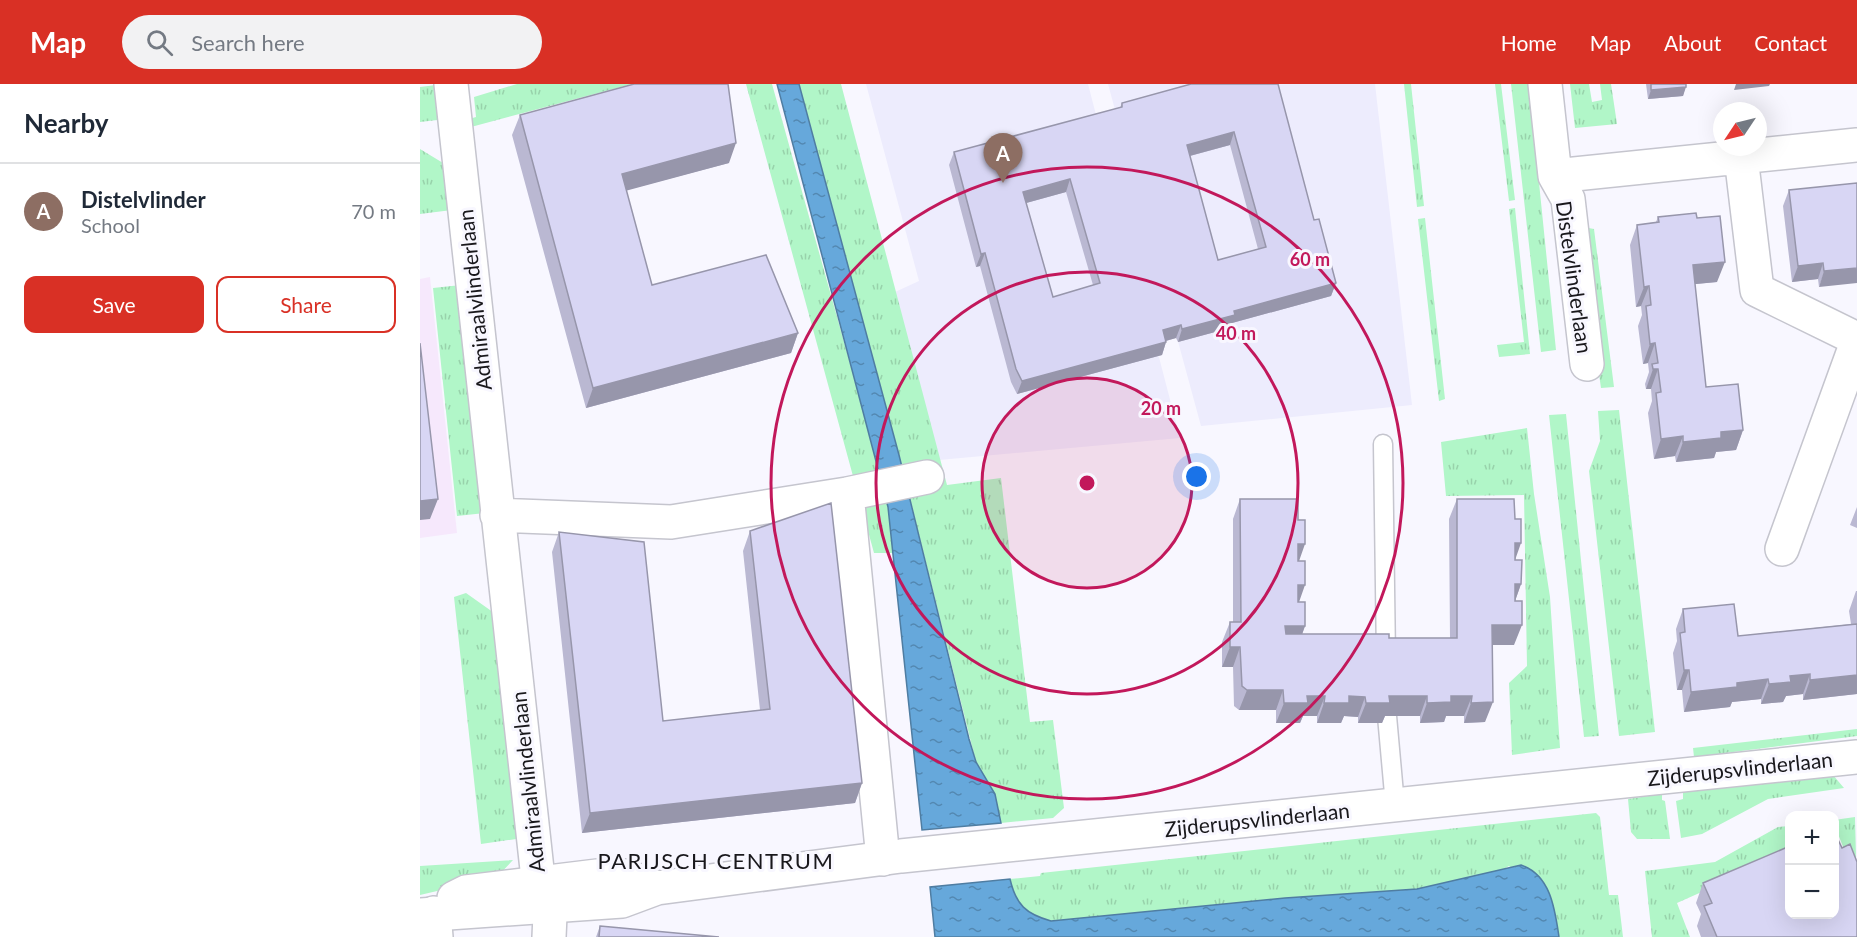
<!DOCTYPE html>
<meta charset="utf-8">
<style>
body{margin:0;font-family:Lato,sans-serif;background:#f2f2f3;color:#1f2937}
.controls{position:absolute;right:18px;bottom:18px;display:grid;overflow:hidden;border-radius:12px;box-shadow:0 6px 24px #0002}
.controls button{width:54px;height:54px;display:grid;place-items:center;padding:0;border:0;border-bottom:2px solid #e0e1e3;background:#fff;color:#1f2937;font:30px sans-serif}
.compass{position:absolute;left:1293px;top:18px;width:54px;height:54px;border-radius:50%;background:#fff;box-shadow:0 6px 24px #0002;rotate:235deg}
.you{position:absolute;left:777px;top:393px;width:21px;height:21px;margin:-15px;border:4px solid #fff;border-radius:50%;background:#1a73e8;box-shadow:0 0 0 9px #1a73e833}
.badge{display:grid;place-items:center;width:39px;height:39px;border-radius:50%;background:#d93025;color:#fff;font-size:20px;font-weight:700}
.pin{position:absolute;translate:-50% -50px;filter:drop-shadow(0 2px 3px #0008)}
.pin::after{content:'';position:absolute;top:32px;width:21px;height:18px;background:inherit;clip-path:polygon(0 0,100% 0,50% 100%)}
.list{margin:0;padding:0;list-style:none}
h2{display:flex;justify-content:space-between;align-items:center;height:78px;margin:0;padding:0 24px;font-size:26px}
h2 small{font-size:20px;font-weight:400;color:#747a83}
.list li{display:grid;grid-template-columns:39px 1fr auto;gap:18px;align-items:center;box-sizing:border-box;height:96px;padding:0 24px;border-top:2px solid #e0e1e3}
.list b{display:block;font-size:22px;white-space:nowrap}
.list p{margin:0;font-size:20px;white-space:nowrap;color:#747a83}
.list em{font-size:20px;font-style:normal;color:#747a83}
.actions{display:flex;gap:12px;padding:18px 24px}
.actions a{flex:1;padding:14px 0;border:2px solid #d93025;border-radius:12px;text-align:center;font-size:21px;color:#d93025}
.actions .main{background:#d93025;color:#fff}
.icon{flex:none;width:33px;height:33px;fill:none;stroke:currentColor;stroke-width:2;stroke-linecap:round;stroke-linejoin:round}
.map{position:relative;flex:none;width:1437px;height:853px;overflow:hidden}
header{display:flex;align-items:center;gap:36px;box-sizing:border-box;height:84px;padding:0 30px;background:#d93025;color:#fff}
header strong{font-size:28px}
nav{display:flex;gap:33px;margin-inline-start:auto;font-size:21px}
.search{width:420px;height:54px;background:#f2f2f3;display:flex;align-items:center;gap:15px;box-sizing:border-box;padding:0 21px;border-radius:33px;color:#747a83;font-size:22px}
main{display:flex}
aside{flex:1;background:#fff}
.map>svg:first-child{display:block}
</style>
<header>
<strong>Map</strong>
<div class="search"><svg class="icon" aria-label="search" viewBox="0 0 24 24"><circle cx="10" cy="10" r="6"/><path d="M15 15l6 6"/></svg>Search here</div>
<nav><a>Home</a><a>Map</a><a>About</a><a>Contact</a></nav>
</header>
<main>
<aside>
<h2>Nearby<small></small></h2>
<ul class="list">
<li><span class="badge" style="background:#8d6e63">A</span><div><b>Distelvlinder</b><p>School</p></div><em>70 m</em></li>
</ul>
<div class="actions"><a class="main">Save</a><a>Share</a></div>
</aside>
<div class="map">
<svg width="1437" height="853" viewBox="0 0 1437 853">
<defs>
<pattern id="grass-tufts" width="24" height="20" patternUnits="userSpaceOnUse" patternTransform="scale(1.5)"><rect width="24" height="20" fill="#b1f6c8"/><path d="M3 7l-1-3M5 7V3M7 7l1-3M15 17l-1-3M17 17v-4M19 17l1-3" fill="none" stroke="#98d2ab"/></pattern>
<pattern id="water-ripples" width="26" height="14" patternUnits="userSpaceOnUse" patternTransform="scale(1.5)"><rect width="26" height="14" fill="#66a8db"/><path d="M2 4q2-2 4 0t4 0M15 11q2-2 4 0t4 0" fill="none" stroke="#5388b1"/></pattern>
</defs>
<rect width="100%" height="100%" fill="#f8f7ff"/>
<!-- commercial -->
<path fill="#f6e8fc" d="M10,193L37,449L0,454V195Z"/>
<!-- built -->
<path fill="#edecfd" d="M446,0H668L760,354L519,376L475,208L499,197Z
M688,0H955L992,321L781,342Z"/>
<!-- grass -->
<path fill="url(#grass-tufts)" d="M24,0L26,35L0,38V3Z
M97,0H212L51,43L49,35L56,33L54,13Z
M326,0H352L457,376L468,423L473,469H454Z
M379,0H421L527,401L581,394L610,638L633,636L644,724L633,734L581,739L575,710L556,678L479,371Z
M984,0H991L1004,122L997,123Z
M1075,0H1081L1095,116L1089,117Z
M1091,0H1109L1136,266L1121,268Z
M1150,0H1169L1172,18L1182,16L1180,0H1191L1197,40L1155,44Z
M0,65L28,82L32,126L0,130Z
M1095,124L1110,270L1079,273L1077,261L1104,258L1089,125Z
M1005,134L1025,315L1019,317L998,135Z
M1158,142L1174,145L1194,303L1181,304Z
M41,201L65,429L37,432L13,204Z
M1199,326L1235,648L1199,652L1169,387L1180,357L1178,327Z
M1146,330L1179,652L1164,653L1129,331Z
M1107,344L1114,410L1130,513L1140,664L1092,671L1089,599L1107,582L1104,411L1026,412L1021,358Z
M46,509L77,531L103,754L61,760L34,513Z
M1437,645V652L1274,673L1273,664Z
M1413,691L1424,704L1348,715L1282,750L1261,754L1256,717L1263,715V708Z
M1242,710V716L1245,717L1250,755H1217L1211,748L1208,715Z
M1176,729L1180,733L1189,811H1198L1203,853H1139L1130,813L1089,782L1078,788L997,805L865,814L631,837C606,830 596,821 590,795L620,792L621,789Z
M1435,733L1437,814L1430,780L1418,750L1415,751L1414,736Z
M1369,742V769L1257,819L1270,853H1232L1225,787L1295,778L1358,743Z
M93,776L77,793L0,811V782Z"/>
<!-- water -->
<path fill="url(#water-ripples)" stroke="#4f7da2" stroke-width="1.5" d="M357,0H379L479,371L549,655L556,678L575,710L581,739L502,746L468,423Z
M1101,781C1131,791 1135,826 1139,853H515L510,803L590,795C596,821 606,830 631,837L865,814L997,805Z"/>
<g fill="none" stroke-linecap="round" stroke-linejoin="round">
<defs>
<path id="lane" d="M963,360L966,574
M967,632L975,721"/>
<path id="street" d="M31,0L121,822L130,831L129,853
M1125,0L1135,92L1148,115L1167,280
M1321,73L1337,206L1437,255
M1135,92L1437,61
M427,410L463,775
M77,431L251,438L427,410L507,393
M1362,465L1437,258
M14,829L16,853"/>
<path id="secondary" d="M34,814L46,808L177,792H206L237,804
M0,831L202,817L237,804L481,772L1437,673"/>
</defs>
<!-- lane casing -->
<use href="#lane" stroke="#c5c5ce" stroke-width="21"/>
<!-- street casing -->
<use href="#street" stroke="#c5c5ce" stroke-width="36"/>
<!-- secondary casing -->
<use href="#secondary" stroke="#c5c5ce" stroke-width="36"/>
<!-- lane -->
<use href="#lane" stroke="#fff" stroke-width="18"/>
<!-- street -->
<use href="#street" stroke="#fff" stroke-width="33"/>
<!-- secondary -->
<use href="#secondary" stroke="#fff" stroke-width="33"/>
</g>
<!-- wall -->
<path fill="#bab8d2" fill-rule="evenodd" d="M771,0L894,136L916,199L911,212L812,239L810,244L758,258L756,254L746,257V258L742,271L597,310L591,298L560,182L556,183L529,81L534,68L700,24L702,19ZM810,61L838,165L798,176L770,72ZM646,108L673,201L633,213L606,119Z
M1226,0H1266L1263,12L1228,15Z
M100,31L309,79L206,106L232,201L378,249L371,269L166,324L92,51Z
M1437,99L1399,203L1398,195L1372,198L1363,122L1369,106Z
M1238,133L1277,134L1297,198L1275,200L1286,303L1323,346L1316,366L1296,368L1294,374L1256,378L1255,372L1234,375L1228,329L1232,317L1231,305H1226L1225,300L1229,288L1228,279L1223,280L1218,242L1222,231L1221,222L1216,223L1210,161L1217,141L1236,138Z
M820,415L879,477V518L885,542L882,550L969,554H1030L1029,435L1037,415L1095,476L1101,500L1095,517L1094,561H1072L1065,638L1044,639V632H1026L1024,638L1000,639V632H965L962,639H938V633L924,632L921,639H897V632H883L880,639H856V626H819L814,622L813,583H802V558L810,538H813V435Z
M1437,423V444L1430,441Z
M330,447L442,699L435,719L162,749L132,468L139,448L243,637L340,626L323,467Z
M1436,507H1437V610L1383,616V610L1366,612L1363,618L1341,620V615L1312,618L1310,623L1264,628L1262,606H1257L1253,569L1257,557L1256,545L1263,525L1318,552L1431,540L1429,527Z
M1422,764L1437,853H1281L1277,842L1281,830L1276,819L1283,799Z
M180,842L299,853H176Z"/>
<!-- shaded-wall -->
<path fill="#9796ab" d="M1316,0H1350L1349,2L1314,6Z
M1266,3L1263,12L1228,15L1231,6Z
M814,48L810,61L762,74L767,61Z
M316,59L309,79L194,110L202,90Z
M650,95L646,108L599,121L603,108Z
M565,169L560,182L556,183L561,170Z
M1305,178L1297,198L1266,201L1273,181Z
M1403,179L1398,195L1372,198L1378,182Z
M1437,184V199L1399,203L1404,187Z
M916,199L911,212L812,239L810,244L758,258L762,245L814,227Z
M1229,202L1221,222L1216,223L1224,203Z
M761,241L756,254L738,259L743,246Z
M378,249L371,269L166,324L173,304Z
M746,258L742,271L597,310L602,297Z
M1235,259L1228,279L1223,280L1230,260Z
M1233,285H1238L1231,305H1226Z
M1323,346L1316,366L1296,368L1294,374L1256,378L1263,358L1301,348Z
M1263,352L1255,372L1234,375L1241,355Z
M18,415L10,435L0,436V417Z
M1095,459H1101L1094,479Z
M878,460H885L878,480Z
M1095,500H1101L1094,520Z
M878,501H885L878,521Z
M1072,541H1102L1094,561H1065Z
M865,542H885L878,562H858Z
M810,563H820L813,583H802Z
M1264,586H1269L1262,606H1257Z
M1390,590L1383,610L1366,612L1363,618L1341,620L1349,600L1370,592Z
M1437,591V610L1383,616L1390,596Z
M1348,595L1341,615L1312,618L1310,623L1264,628L1271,608L1317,599Z
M827,606H863L856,626H819Z
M887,612H905L897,632H883L880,639H856L864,619Z
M929,612L945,613L938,633L924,632L921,639H897L904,619Z
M969,612H1007L1000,632H965L962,639H938L946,619Z
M1031,612H1052L1044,632H1026L1024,638L1000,639L1007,619Z
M1073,618L1065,638L1044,639L1051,619Z
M442,699L435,719L162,749L170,729Z"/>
<!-- building -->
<path fill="#d8d6f4" stroke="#9796ab" stroke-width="1.5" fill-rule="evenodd" d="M214,0H308L316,59L202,90L232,201L346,171L378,249L173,304L100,31Z
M771,0H858L894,136L899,135L916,199L814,227L815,231L762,245L761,241L743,246L746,258L602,297L596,285L565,169L561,170L534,68L702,23V19ZM814,48L846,163L798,176L767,61ZM650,95L680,199L633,213L603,108Z
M1231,0H1266V3L1231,6Z
M1437,99V184L1404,187L1403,179L1378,182L1369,106Z
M1276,129L1277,134L1300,132L1305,178L1273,181L1286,303L1318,300L1323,346L1301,348V354L1263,358V352L1241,355L1236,309L1241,308L1238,285H1233L1232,280L1238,279L1235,259L1230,260L1226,222L1231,221L1229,202L1224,203L1217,141L1239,138L1238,133Z
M0,259L18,415L0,417Z
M820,415H878V436H885V460H878V477H885V501H878V518H885V542H865L866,550H969V554H1037V415H1094L1095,435H1101V459H1095V476H1102L1101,500H1095V517H1102V541H1072L1073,618L1051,619L1052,612H1031V618L1007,619V612H969L970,619H946L945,613L929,612V619H904L905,612H887L888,619H864L863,606H827L822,602L820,563H810V538H821Z
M411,419L442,699L170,729L139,448L224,458L243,637L350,625L330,447Z
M1314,520L1318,552L1437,540V591L1390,596V590L1370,592L1371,598L1349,600L1348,595L1317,599V603L1271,608L1269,586H1264L1260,549L1265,548L1263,525Z
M1414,747L1422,764L1430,760L1437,778V853H1297L1284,822L1292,819L1283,799L1370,762V831H1414Z
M180,842L299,853H179Z"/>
<!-- distance rings -->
<circle cx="667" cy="399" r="105" fill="#c2185b" fill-opacity=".12"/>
<g fill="none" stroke="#c2185b" stroke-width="3">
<circle cx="667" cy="399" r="105"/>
<circle cx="667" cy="399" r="211"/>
<circle cx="667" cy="399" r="316"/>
</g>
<g text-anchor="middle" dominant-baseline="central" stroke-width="6" stroke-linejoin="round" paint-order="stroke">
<!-- street labels -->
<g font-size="21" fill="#19181c" stroke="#f8f7ff">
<text transform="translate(1155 193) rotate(82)">Distelvlinderlaan</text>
<text transform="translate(54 216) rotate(-96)">Admiraalvlinderlaan</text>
<text transform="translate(1320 684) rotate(-6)">Zijderupsvlinderlaan</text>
<text transform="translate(107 698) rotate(-96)">Admiraalvlinderlaan</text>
<text transform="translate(837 735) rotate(-6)">Zijderupsvlinderlaan</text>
</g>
<!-- neighbourhood labels -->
<g font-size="22" letter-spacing="1.5" fill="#19181c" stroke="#f8f7ff">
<text x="296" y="776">PARIJSCH CENTRUM</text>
</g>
</g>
<circle cx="667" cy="399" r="9" fill="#c2185b" stroke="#f8f7ff" stroke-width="3"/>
<g font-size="18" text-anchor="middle" font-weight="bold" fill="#c2185b" stroke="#f8f7ff" stroke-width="6" stroke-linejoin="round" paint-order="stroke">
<text x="890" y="182">60 m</text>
<text x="816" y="256">40 m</text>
<text x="741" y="331">20 m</text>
</g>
</svg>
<div class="controls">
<button>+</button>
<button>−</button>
</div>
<svg class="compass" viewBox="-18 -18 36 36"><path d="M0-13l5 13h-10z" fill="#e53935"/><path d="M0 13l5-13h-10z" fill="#747a83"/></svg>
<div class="you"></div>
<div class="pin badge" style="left:583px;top:99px;background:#8d6e63">A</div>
</div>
</main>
